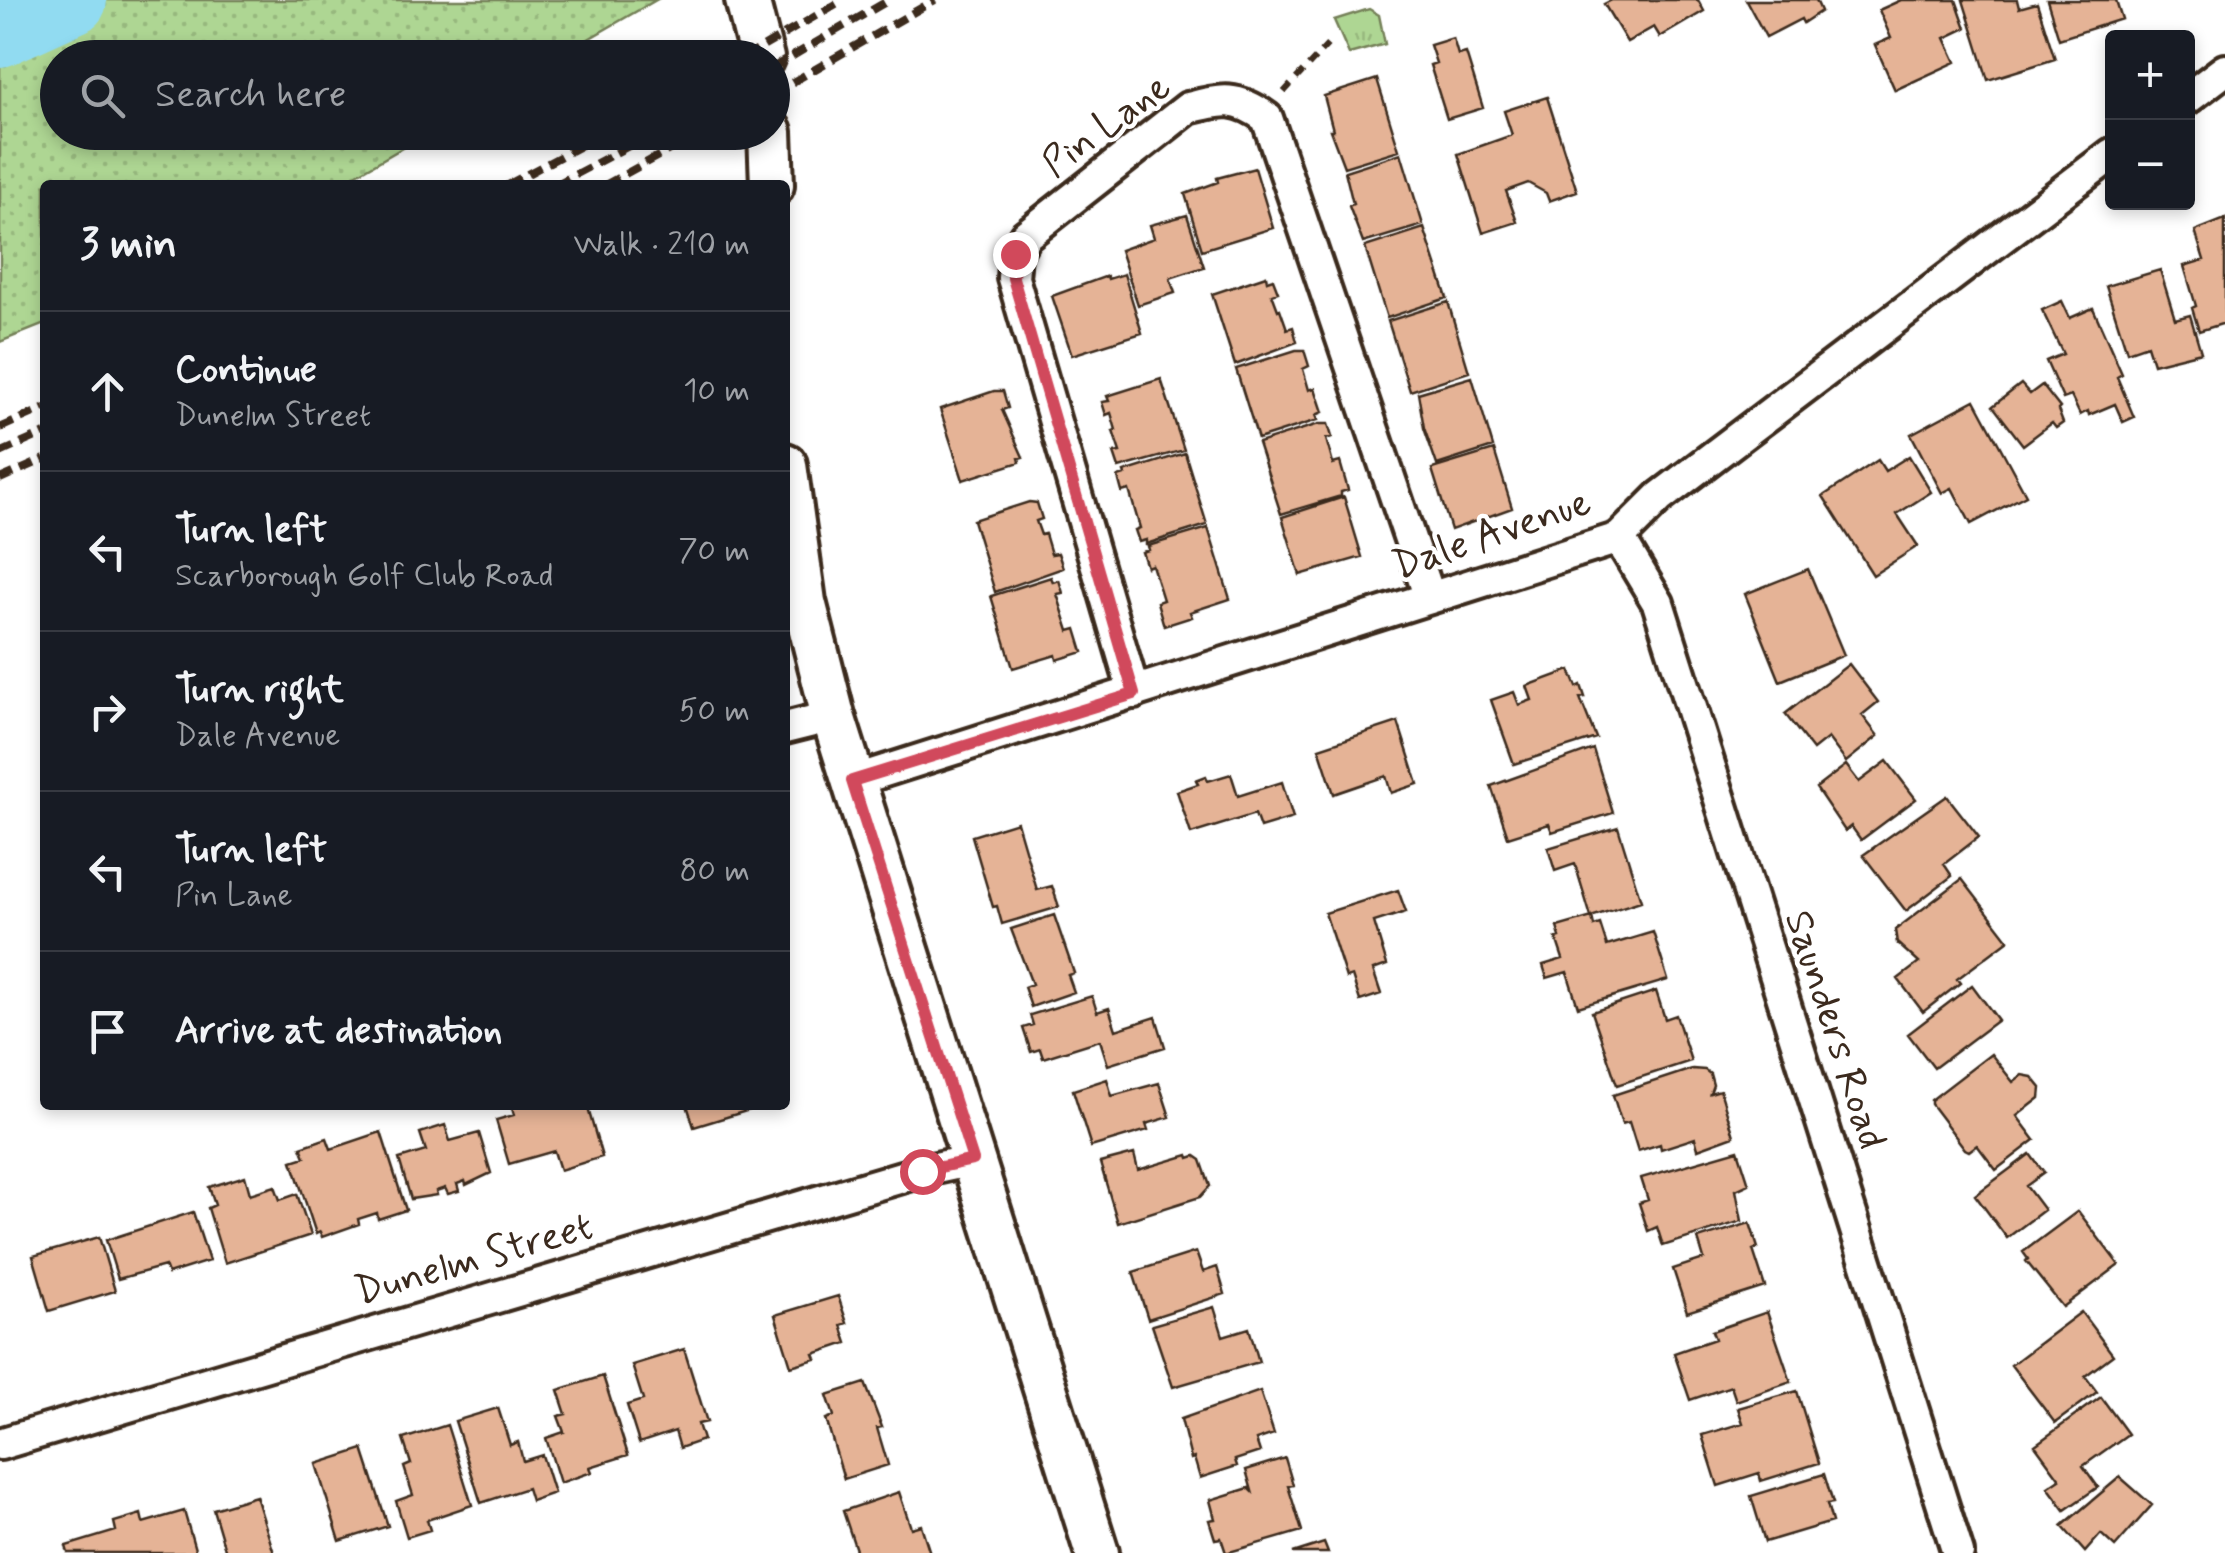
<!DOCTYPE html>
<meta charset="utf-8">
<style>
body{margin:0;font-family:Mynerve,sans-serif;background:#242831;color:#f1f3f6}
.controls{position:absolute;right:30px;top:30px;display:grid;overflow:hidden;border-radius:10px;box-shadow:0 5px 15px #0003}
.controls button{width:90px;height:90px;display:grid;place-items:center;padding:0;border:0;border-bottom:2px solid #363941;background:#171b24;color:#f1f3f6;font:50px sans-serif}
.stop{position:absolute;width:30px;height:30px;margin:-22px;border:8px solid #d1495b;border-radius:50%;background:#fff}
.stop.end{background:#d1495b;border-color:#fff;box-shadow:0 2px 10px #0008}
.list{margin:0;padding:0;list-style:none}
h2{display:flex;justify-content:space-between;align-items:center;height:130px;margin:0;padding:0 40px;font-size:42px}
h2 small{font-size:32px;font-weight:400;color:#9ea1a6}
.list li{display:grid;grid-template-columns:65px 1fr auto;gap:30px;align-items:center;box-sizing:border-box;height:160px;padding:0 40px;border-top:2px solid #363941}
.list b{display:block;font-size:38px;white-space:nowrap}
.list p{margin:0;font-size:32px;white-space:nowrap;color:#9ea1a6}
.list em{font-size:32px;font-style:normal;color:#9ea1a6}
.icon{flex:none;width:55px;height:55px;fill:none;stroke:currentColor;stroke-width:2;stroke-linecap:round;stroke-linejoin:round}
.map{position:relative;flex:none;width:2225px;height:1553px;overflow:hidden}
.search{position:absolute;background:#171b24;box-shadow:0 5px 15px #0003;left:40px;top:40px;width:750px;height:110px;display:flex;align-items:center;gap:25px;box-sizing:border-box;padding:0 35px;border-radius:55px;color:#9ea1a6;font-size:38px}
.panel{position:absolute;background:#171b24;box-shadow:0 5px 15px #0003;left:40px;top:180px;width:750px;height:930px;border-radius:10px}
.map>svg:first-child{display:block}
</style>
<div class="map">
<svg width="2225" height="1553" viewBox="0 0 2225 1553">
<defs>
<pattern id="grass-dots" width="8" height="8" patternUnits="userSpaceOnUse" patternTransform="scale(2.5)"><rect width="8" height="8" fill="#aed693"/><path d="M2 2h.1M6 6h.1" fill="none" stroke="#97b87e" stroke-width="1.8" stroke-linecap="round"/></pattern>
<pattern id="park-tufts" width="24" height="20" patternUnits="userSpaceOnUse" patternTransform="scale(2.5)"><rect width="24" height="20" fill="#aed693"/><path d="M3 7l-1-3M5 7V3M7 7l1-3M15 17l-1-3M17 17v-4M19 17l1-3" fill="none" stroke="#97b87e"/></pattern>
</defs>
<rect width="100%" height="100%" fill="#fff"/>
<filter id="ink" filterUnits="userSpaceOnUse"><feTurbulence type="fractalNoise" baseFrequency=".01" numOctaves="2"/><feDisplacementMap in="SourceGraphic" scale="20" xChannelSelector="R" yChannelSelector="G"/><feConvolveMatrix kernelMatrix="1 2 1 2 8 2 1 2 1" color-interpolation-filters="sRGB"/></filter>
<g filter="url(#ink)">
<!-- grass -->
<path fill="url(#grass-dots)" stroke="#748058" stroke-width="2.5" d="M0,0H656L557,57L58,58V132L428,133L338,185H45V324L0,342Z"/>
<!-- park -->
<path fill="url(#park-tufts)" stroke="#748058" stroke-width="2.5" d="M1369,9L1379,15L1385,44L1349,54L1334,20Z"/>
<g fill="none" stroke-linecap="round" stroke-linejoin="round">
<!-- river -->
<path stroke="#91dbf1" stroke-width="68" d="M0,33L73,0"/>
</g>
<!-- building -->
<path fill="#e5b396" stroke="#3b2a1e" stroke-width="2.5" d="M1612,0H1698L1704,11L1660,37L1654,27L1627,42L1604,4Z
M1746,0H1816L1821,11L1803,23L1801,19L1766,37Z
M1901,0H1956L1966,28L1945,38L1956,62L1895,90L1875,45L1891,38L1879,10Z
M1963,0H2017L2019,8L2037,3L2055,59L1988,80Z
M2047,0H2116L2122,19L2059,39Z
M1453,38L1458,55L1466,53L1483,108L1447,119L1430,65L1436,63L1430,45Z
M1377,79L1399,150L1344,167L1330,130H1333L1324,96Z
M1547,97L1577,191L1549,201L1546,193L1528,183L1506,191L1517,222L1483,233L1458,154L1512,135L1504,111Z
M1401,153L1423,225L1363,243L1349,206L1353,204L1345,171Z
M1255,168L1273,228L1202,250L1185,194L1218,182L1217,178Z
M1187,215L1204,267L1170,278L1175,293L1138,305L1120,250L1154,238L1150,225Z
M2225,219V323L2199,331L2192,308L2196,306L2184,266L2204,260L2195,231Z
M1424,228L1447,298L1387,318L1365,247Z
M2160,270L2175,319L2190,315L2201,352L2153,364L2147,345L2127,352L2106,286Z
M1124,274L1142,333L1072,355L1052,296L1107,276L1108,279Z
M1266,276L1267,281L1273,279L1278,292L1272,294L1278,310L1280,309L1287,329L1293,327L1297,342L1235,365L1212,294Z
M2062,301L2070,318L2093,308L2122,374L2117,377L2134,417L2123,422L2115,404L2089,415L2088,411L2080,415L2071,396L2063,399L2046,361L2063,354L2042,310Z
M1448,302L1469,372L1410,391L1388,321Z
M1296,350H1304L1309,366L1303,369L1309,390L1315,388L1323,412L1316,415L1318,420L1258,439L1236,369Z
M1472,377L1493,447L1437,465L1424,428L1418,393Z
M1161,379L1184,450L1119,468L1114,453L1120,452L1113,431L1116,430L1111,413L1106,415L1102,402L1109,401L1107,396Z
M2021,384L2030,394L2042,385L2060,408L2058,410L2063,423L2056,428L2052,423L2023,445L1993,406Z
M994,391H1003L1008,408L1002,410L1023,457L1019,458L1020,462L963,480L940,409Z
M1975,400L2026,495L1971,524L1952,488L1942,493L1911,434Z
M1319,424H1328L1332,437L1326,439L1333,464L1340,462L1348,490L1341,492V496L1281,514L1258,443Z
M1494,450L1512,508L1451,530L1432,469Z
M1185,453L1207,525L1146,544V540L1139,542L1135,530L1140,528L1129,490L1122,492L1118,477L1125,475L1124,472Z
M1909,456L1931,492L1897,514L1918,546L1873,575L1823,496L1878,460L1885,471Z
M1344,497L1362,557L1300,575L1282,517Z
M1029,502L1037,503L1042,519L1036,521L1041,535L1045,534L1051,554L1058,553L1063,568L995,592L973,520Z
M1208,528L1230,599L1190,612L1192,617L1164,626L1157,602L1163,600L1152,565L1147,567L1142,552L1149,550L1148,546Z
M1808,569L1844,655L1780,681L1745,594Z
M1051,577L1053,582L1059,580L1063,593L1057,594L1069,631L1076,629L1083,652L1057,660L1056,655L1013,668L991,596Z
M1849,664L1878,702L1862,715L1878,736L1846,762L1828,738L1813,750L1785,714Z
M1570,670L1577,687L1581,685L1585,697L1580,698L1596,738L1514,764L1491,700L1514,692L1519,705L1532,700L1527,686Z
M1398,722L1418,784L1391,793L1386,776L1334,794L1319,748Z
M1593,749L1613,813L1552,832L1549,824L1508,837L1491,786Z
M1887,761L1916,799L1861,840L1851,826L1845,831L1816,788L1846,765L1859,782Z
M1231,774L1238,796L1282,782L1293,818L1260,828L1255,814L1191,834L1177,791L1198,784L1196,780L1206,776L1208,781Z
M1947,796L1979,837L1944,864L1952,876L1906,911L1863,855Z
M1017,822L1037,890L1052,886L1059,907L1002,924L997,906L993,907L972,836Z
M1618,827L1641,901L1591,917L1575,864L1555,871L1548,848Z
M1962,879L2009,940L1957,979L1960,983L1923,1012L1898,979L1919,963L1897,943L1895,930Z
M1398,890L1406,912L1374,922L1387,965L1373,970L1381,994L1360,1001L1352,976L1346,978L1325,913Z
M1054,915L1074,973L1068,975L1074,992L1031,1007L1024,987L1032,984L1011,929Z
M1592,917L1594,926L1600,924L1607,946L1653,932L1668,980L1578,1007L1567,972L1547,978L1543,965L1563,959L1556,938L1560,937L1557,927Z
M1972,985L1998,1020L1934,1068L1908,1034Z
M1656,991L1665,1019L1676,1015L1691,1061L1617,1085L1592,1012Z
M1092,996L1097,1012L1109,1008L1116,1030L1156,1017L1165,1047L1108,1065L1100,1040L1043,1058L1040,1049L1031,1052L1023,1028L1033,1025L1030,1015Z
M1991,1054L2013,1082L2022,1075L2032,1077L2041,1088L2040,1098L2017,1116L2035,1140L1996,1170L1977,1145L1969,1151L1965,1149L1931,1104V1100Z
M1692,1069L1705,1070L1710,1074L1713,1085L1710,1093L1720,1090L1734,1136L1698,1149L1695,1138L1661,1149L1660,1144L1638,1151L1629,1122L1622,1124L1613,1095Z
M1107,1079L1112,1096L1159,1083L1170,1117L1146,1124L1148,1130L1091,1147L1073,1090Z
M511,1105H587L602,1157L560,1170L554,1151L509,1164L496,1120L514,1115Z
M687,1105H766L694,1127Z
M445,1125L450,1141L479,1133L491,1173L466,1185L465,1181L457,1184L459,1191L448,1194L445,1188L436,1191L437,1195L411,1199L399,1159L426,1151L420,1133Z
M381,1132L406,1210L378,1219L377,1213L358,1219L359,1224L322,1237L320,1232L316,1234L292,1161L305,1157L301,1147L327,1138L331,1149Z
M1738,1150L1749,1184L1736,1190L1742,1221L1663,1246L1657,1227L1648,1231L1639,1203L1648,1200L1641,1178Z
M1134,1154L1138,1170L1188,1155L1189,1158L1195,1156L1201,1160L1210,1186L1200,1197L1118,1223L1100,1163Z
M2030,1154L2044,1173L2026,1186L2044,1210L2007,1238L1975,1195Z
M245,1176L250,1194L275,1186L280,1200L297,1194L311,1235L225,1263L208,1208L215,1205L209,1187Z
M2078,1211L2119,1265L2063,1307L2026,1261L2028,1259L2023,1252Z
M193,1212L209,1261L168,1274L165,1266L118,1279L106,1240Z
M1750,1223L1758,1248L1753,1250L1765,1287L1687,1312L1673,1269L1704,1259L1698,1239Z
M99,1237L115,1291L49,1311L33,1256Z
M1196,1252L1203,1272L1217,1267L1225,1294L1148,1319L1133,1272Z
M838,1296L847,1323L841,1325L847,1343L814,1354L816,1359L791,1366L775,1315Z
M1214,1307L1223,1336L1249,1328L1259,1362L1173,1387L1152,1325Z
M1767,1312L1791,1382L1736,1401L1731,1386L1690,1400L1674,1353L1715,1339L1712,1331Z
M2081,1312L2113,1355L2085,1376L2097,1392L2055,1423L2011,1365Z
M684,1349L707,1422L698,1424L703,1440L680,1448L675,1431L639,1443L627,1405L643,1400L632,1365Z
M603,1376L628,1455L590,1467L592,1472L560,1483L546,1438L564,1432L558,1416L566,1414L558,1390Z
M865,1383L882,1427L877,1428L888,1465L844,1479L826,1419L834,1416L827,1395Z
M1260,1391L1274,1434L1256,1440L1260,1452L1235,1460L1237,1466L1200,1478L1194,1458L1191,1459L1181,1419Z
M1797,1391L1819,1463L1761,1481L1759,1473L1718,1486L1702,1435L1743,1423L1738,1408Z
M2101,1397L2128,1434L2083,1466L2098,1487L2065,1510L2048,1487L2060,1479L2035,1445Z
M498,1408L510,1445L518,1442L523,1461L542,1455L554,1493L531,1501L527,1488L481,1503L455,1421Z
M447,1425L472,1505L427,1520L430,1530L407,1537L396,1501L413,1495L404,1467L411,1464L403,1439Z
M363,1449L388,1526L340,1541L316,1464Z
M1285,1458L1293,1485L1288,1486L1302,1531L1226,1553L1221,1538L1215,1539L1209,1520L1215,1519L1210,1500L1249,1488L1252,1491L1246,1470Z
M1824,1474L1833,1503L1827,1504L1832,1522L1765,1542L1751,1496Z
M2120,1477L2152,1505L2115,1547L2101,1534L2085,1552L2062,1526Z
M899,1492L911,1528L921,1525L930,1553H857L843,1511Z
M256,1496L274,1553H226L213,1509Z
M184,1511L196,1553H68L66,1546L116,1531L114,1522L141,1514L143,1523Z
M1324,1543L1328,1553H1293Z"/>
<g fill="none" stroke-linecap="round" stroke-linejoin="round">
<defs>
<path id="street" d="M2188,98L2225,70
M1619,538L1658,603L1958,1553
M1134,693L1013,278L1015,254L1025,236L1188,108C1223,99 1237,96 1267,118L1430,598
M785,728L833,716
M853,781L1619,538L1660,497L2112,154
M0,1444L922,1171L973,1160"/>
<path id="secondary" d="M747,0L762,58
M770,132L772,185
M785,465L804,602L833,716L1097,1553"/>
</defs>
<!-- street casing -->
<use href="#street" stroke="#3b2a1e" stroke-width="38"/>
<!-- secondary casing -->
<use href="#secondary" stroke="#3b2a1e" stroke-width="50"/>
<!-- path -->
<path stroke="#3b2a1e" stroke-width="6" stroke-dasharray="10 8" stroke-linecap="butt" d="M1284,92L1331,41"/>
<!-- street -->
<use href="#street" stroke="#fff" stroke-width="30"/>
<!-- secondary -->
<use href="#secondary" stroke="#fff" stroke-width="42"/>
<!-- rail -->
<path stroke="#3b2a1e" stroke-width="8" stroke-dasharray="15 8" stroke-linecap="butt" d="M744,58L843,0
M772,68L889,0
M772,94L935,0
M507,185L606,132
M555,185L655,132
M605,185L702,132
M0,428L45,408
M0,453L45,433
M0,479L45,459"/>
</g>
</g>
<g fill="none" stroke-linecap="round" stroke-linejoin="round" filter="url(#ink)">
<!-- route -->
<path stroke="#d1495b" stroke-width="12" d="M922,1171L973,1160L852,781L1134,694L1013,278L1015,254"/>
</g>
<g text-anchor="middle" dominant-baseline="central" stroke-width="9" stroke-linejoin="round" paint-order="stroke">
<!-- street labels -->
<g font-size="40" fill="#3b2a1e" stroke="#fff">
<text transform="translate(1107 126) rotate(-36)">Pin Lane</text>
<text transform="translate(1492 535) rotate(-19)">Dale Avenue</text>
<text transform="translate(1834 1030) rotate(72)">Saunders Road</text>
<text transform="translate(474 1260) rotate(-16)">Dunelm Street</text>
</g>
</g>
</svg>
<div class="controls">
<button>+</button>
<button>−</button>
</div>
<div class="stop" style="left:922px;top:1171px"></div>
<div class="stop end" style="left:1015px;top:254px"></div>
<div class="search"><svg class="icon" aria-label="search" viewBox="0 0 24 24"><circle cx="10" cy="10" r="6"/><path d="M15 15l6 6"/></svg>Search here</div>
<section class="panel">
<h2>3 min<small>Walk · 210 m</small></h2>
<ul class="list">
<li><svg class="icon" aria-label="ahead" viewBox="0 0 24 24"><path d="M12 20V5M6 11l6-6 6 6"/></svg><div><b>Continue</b><p>Dunelm Street</p></div><em>10 m</em></li>
<li><svg class="icon" aria-label="left" viewBox="0 0 24 24"><path d="M17 20v-9H6M10 6l-5 5 5 5"/></svg><div><b>Turn left</b><p>Scarborough Golf Club Road</p></div><em>70 m</em></li>
<li><svg class="icon" aria-label="right" viewBox="0 0 24 24"><path d="M7 20v-9h11M14 6l5 5-5 5"/></svg><div><b>Turn right</b><p>Dale Avenue</p></div><em>50 m</em></li>
<li><svg class="icon" aria-label="left" viewBox="0 0 24 24"><path d="M17 20v-9H6M10 6l-5 5 5 5"/></svg><div><b>Turn left</b><p>Pin Lane</p></div><em>80 m</em></li>
<li><svg class="icon" aria-label="arrive" viewBox="0 0 24 24"><path d="M6 21V4h12l-3 4 3 4H6"/></svg><div><b>Arrive at destination</b></div></li>
</ul>
</section>
</div>
